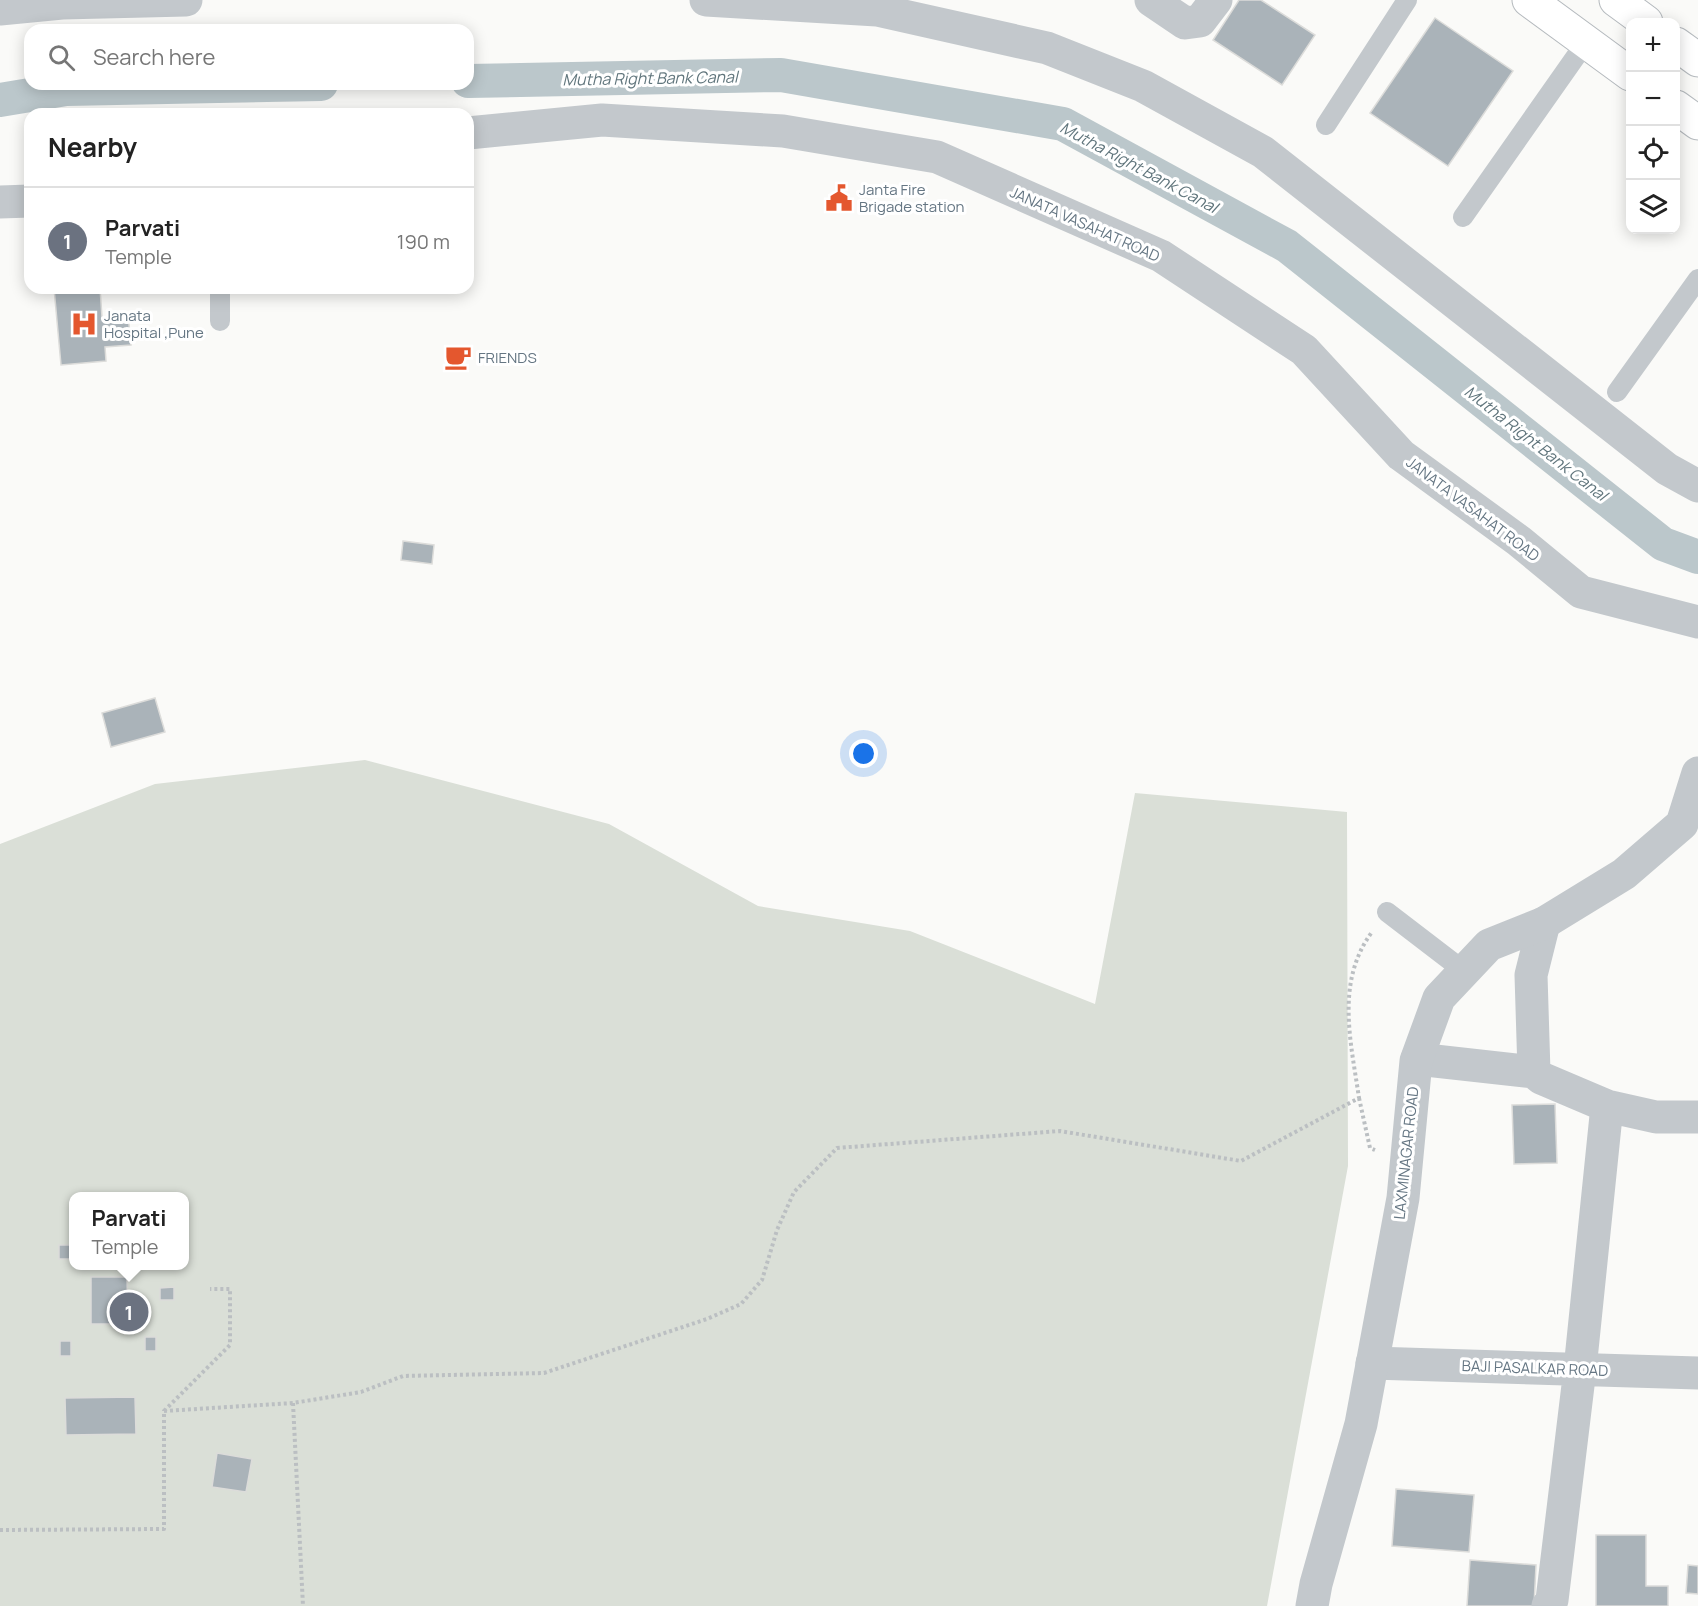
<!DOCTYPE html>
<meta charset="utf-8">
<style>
body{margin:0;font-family:Manrope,sans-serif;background:#f2f2f2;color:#222}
.controls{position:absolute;right:18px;top:18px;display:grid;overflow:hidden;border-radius:12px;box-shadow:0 3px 15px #0003}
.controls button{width:54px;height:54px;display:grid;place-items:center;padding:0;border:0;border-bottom:2px solid #e0e0e0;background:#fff;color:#222;font:30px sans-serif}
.you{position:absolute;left:864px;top:754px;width:21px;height:21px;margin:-15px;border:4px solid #fff;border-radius:50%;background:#1a73e8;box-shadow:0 0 0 9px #1a73e833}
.badge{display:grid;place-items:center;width:39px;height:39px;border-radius:50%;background:#b45309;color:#fff;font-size:20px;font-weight:700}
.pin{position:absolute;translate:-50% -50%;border:3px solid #fff;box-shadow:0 2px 6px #0006}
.popup{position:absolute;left:69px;top:1192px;width:120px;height:78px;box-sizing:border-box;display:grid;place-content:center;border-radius:12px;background:#fff;filter:drop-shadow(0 2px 4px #0005);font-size:20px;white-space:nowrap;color:#767676}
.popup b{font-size:22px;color:#222}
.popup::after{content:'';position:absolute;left:50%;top:100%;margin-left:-12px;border:12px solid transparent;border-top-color:#fff}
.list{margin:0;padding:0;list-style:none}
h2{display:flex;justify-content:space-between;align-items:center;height:78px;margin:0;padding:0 24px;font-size:26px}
h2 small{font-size:20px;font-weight:400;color:#767676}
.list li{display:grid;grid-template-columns:39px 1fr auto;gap:18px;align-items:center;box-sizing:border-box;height:108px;padding:0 24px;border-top:2px solid #e0e0e0}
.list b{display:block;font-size:22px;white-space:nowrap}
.list p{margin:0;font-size:20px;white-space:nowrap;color:#767676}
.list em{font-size:20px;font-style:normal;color:#767676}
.icon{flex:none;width:33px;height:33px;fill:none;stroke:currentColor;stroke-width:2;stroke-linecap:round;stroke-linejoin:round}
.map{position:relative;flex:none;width:1698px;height:1606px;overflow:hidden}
.search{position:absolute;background:#fff;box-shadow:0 3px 15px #0003;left:24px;top:24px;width:450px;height:66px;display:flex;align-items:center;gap:15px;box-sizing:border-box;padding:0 21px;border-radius:18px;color:#767676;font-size:22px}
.panel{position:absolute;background:#fff;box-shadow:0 3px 15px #0003;left:24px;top:108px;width:450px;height:186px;border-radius:18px}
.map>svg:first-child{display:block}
</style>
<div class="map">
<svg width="1698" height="1606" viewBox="0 0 1698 1606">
<rect width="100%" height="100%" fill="#fafaf8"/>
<!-- green -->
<path fill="#dadfd7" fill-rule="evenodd" d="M365,760L609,824L758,906L910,931L1095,1004L1135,793L1347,812L1348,1166L1267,1606H0V844L155,784ZM74,1196H184V1266H74Z"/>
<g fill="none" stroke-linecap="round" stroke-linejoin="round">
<!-- canal -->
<path stroke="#bbc7cb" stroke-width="34" d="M468,81L781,75L1063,124L1287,246L1663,544L1698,557
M0,100L66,89L321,84"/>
</g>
<!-- building -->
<path fill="#aab3b9" stroke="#dcdcda" stroke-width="1.5" d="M1239,0H1261L1315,35L1282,85L1213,40Z
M1435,18L1513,71L1448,166L1370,113Z
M54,288H100L102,317L128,314L131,345L105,347L106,361L61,365Z
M403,541L434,545L432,564L401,560Z
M155,698L165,732L111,747L102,713Z
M1555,1104L1557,1163L1514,1164L1512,1105Z
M59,1245H71V1259H59Z
M91,1277H127L128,1324H91Z
M174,1287V1300H160V1288Z
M145,1337H156V1351H145Z
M60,1341H71V1356H60Z
M135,1397L136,1434L66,1435L65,1398Z
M217,1453L252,1459L246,1492L212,1487Z
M1396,1489L1474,1495L1469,1552L1392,1546Z
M1596,1535H1646V1586H1668V1606H1596Z
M1470,1560L1536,1565L1534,1606H1467Z
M1688,1565L1698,1566V1594L1686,1593Z"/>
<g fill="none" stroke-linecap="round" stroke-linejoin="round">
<defs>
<path id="primary" d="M1529,0L1630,74
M1616,0L1646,22
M1676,44L1698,60
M1676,107L1698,123"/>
</defs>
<!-- primary casing -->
<use href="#primary" stroke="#b5babe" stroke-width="35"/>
<!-- path -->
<path stroke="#bbbfc2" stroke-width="4" stroke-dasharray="3 3" stroke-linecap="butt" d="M1359,1098L1370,1148L1375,1150
M293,1403L303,1606
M164,1411L293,1403L361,1392L403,1376L544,1373L707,1319L741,1304L762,1280L777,1230L794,1192L837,1148L1060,1131L1241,1161L1359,1098C1351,1042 1335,982 1372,932
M0,1530L164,1529V1411L230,1345V1289H210"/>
<!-- service -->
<path stroke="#c3c8cc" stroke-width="20" d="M1326,125L1407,0
M1463,217L1586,42
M220,288V321
M1617,392L1698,279
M1387,912L1464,971"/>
<!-- minor -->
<path stroke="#c3c8cc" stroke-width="33" d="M706,0L877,10L1047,48L1143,86L1263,152L1667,469L1698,486
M1151,0L1185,23L1200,21L1216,0
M0,9L62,3L186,0
M468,133L602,120L783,131L937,157L1161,256L1304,350L1401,455L1519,541L1581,592L1698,622
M0,202L30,201
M1417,1059L1534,1072L1541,1078L1607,1106L1656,1117H1698
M1534,1072L1531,975L1544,923
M1372,1363L1698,1373
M1548,1606L1552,1600L1580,1369L1607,1106"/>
<!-- tertiary -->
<path stroke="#c3c8cc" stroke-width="33" d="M1682,824L1698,773
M1312,1606L1316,1584L1361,1424L1403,1198L1416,1061L1439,998L1489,945L1544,923L1624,874L1682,824"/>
<!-- primary -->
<use href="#primary" stroke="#fff" stroke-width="33"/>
</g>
<!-- icons -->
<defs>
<symbol id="civic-bare" viewBox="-9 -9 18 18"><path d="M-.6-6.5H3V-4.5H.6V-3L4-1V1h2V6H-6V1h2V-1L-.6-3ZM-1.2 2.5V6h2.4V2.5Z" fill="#e4572e" stroke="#fff" stroke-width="2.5" paint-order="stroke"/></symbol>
<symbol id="hospital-bare" viewBox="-9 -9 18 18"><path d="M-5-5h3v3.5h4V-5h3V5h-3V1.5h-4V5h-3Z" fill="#e4572e" stroke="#fff" stroke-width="2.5" paint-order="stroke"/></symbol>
<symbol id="cafe-bare" viewBox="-9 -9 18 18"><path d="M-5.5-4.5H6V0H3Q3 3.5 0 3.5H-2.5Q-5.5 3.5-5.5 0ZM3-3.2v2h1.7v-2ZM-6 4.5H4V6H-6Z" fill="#e4572e" stroke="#fff" stroke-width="2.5" paint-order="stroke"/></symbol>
</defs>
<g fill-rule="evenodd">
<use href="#civic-bare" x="820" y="179" width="38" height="38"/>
<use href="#hospital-bare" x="65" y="305" width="38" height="38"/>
<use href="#cafe-bare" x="439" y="338" width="38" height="38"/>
</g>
<g text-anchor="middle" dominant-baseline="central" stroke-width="6" stroke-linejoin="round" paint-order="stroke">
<!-- poi labels -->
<g font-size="15" fill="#657683" stroke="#fff" text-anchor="start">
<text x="859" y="189">Janta Fire<tspan x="859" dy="17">Brigade station</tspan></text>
<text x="104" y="315">Janata<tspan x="104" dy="17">Hospital ,Pune</tspan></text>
<text x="478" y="357">FRIENDS</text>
</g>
<!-- street labels -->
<g font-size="15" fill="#657683" stroke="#fff">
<text transform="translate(1085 224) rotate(24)">JANATA VASAHAT ROAD</text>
<text transform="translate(1473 509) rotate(37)">JANATA VASAHAT ROAD</text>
<text transform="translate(1406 1153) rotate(-84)">LAXMINAGAR ROAD</text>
<text transform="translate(1535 1368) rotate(2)">BAJI PASALKAR ROAD</text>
</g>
<!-- water labels -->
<g font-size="16" font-style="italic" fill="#60757c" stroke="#fff">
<text transform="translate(650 78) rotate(-1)">Mutha Right Bank Canal</text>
<text transform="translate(1139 167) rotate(28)">Mutha Right Bank Canal</text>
<text transform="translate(1536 443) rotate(38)">Mutha Right Bank Canal</text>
</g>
</g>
</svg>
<div class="controls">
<button>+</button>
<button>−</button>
<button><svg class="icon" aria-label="locate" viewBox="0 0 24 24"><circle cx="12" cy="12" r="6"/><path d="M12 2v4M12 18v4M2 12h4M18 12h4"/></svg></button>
<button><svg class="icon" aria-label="layers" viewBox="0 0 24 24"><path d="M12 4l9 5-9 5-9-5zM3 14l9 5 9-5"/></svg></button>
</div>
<div class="you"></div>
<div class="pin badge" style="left:129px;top:1312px;background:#6b7280">1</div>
<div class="popup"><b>Parvati</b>Temple</div>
<div class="search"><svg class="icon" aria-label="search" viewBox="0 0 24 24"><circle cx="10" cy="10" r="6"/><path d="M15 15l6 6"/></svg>Search here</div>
<section class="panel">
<h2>Nearby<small></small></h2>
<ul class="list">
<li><span class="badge" style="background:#6b7280">1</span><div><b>Parvati</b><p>Temple</p></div><em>190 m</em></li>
</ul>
</section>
</div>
